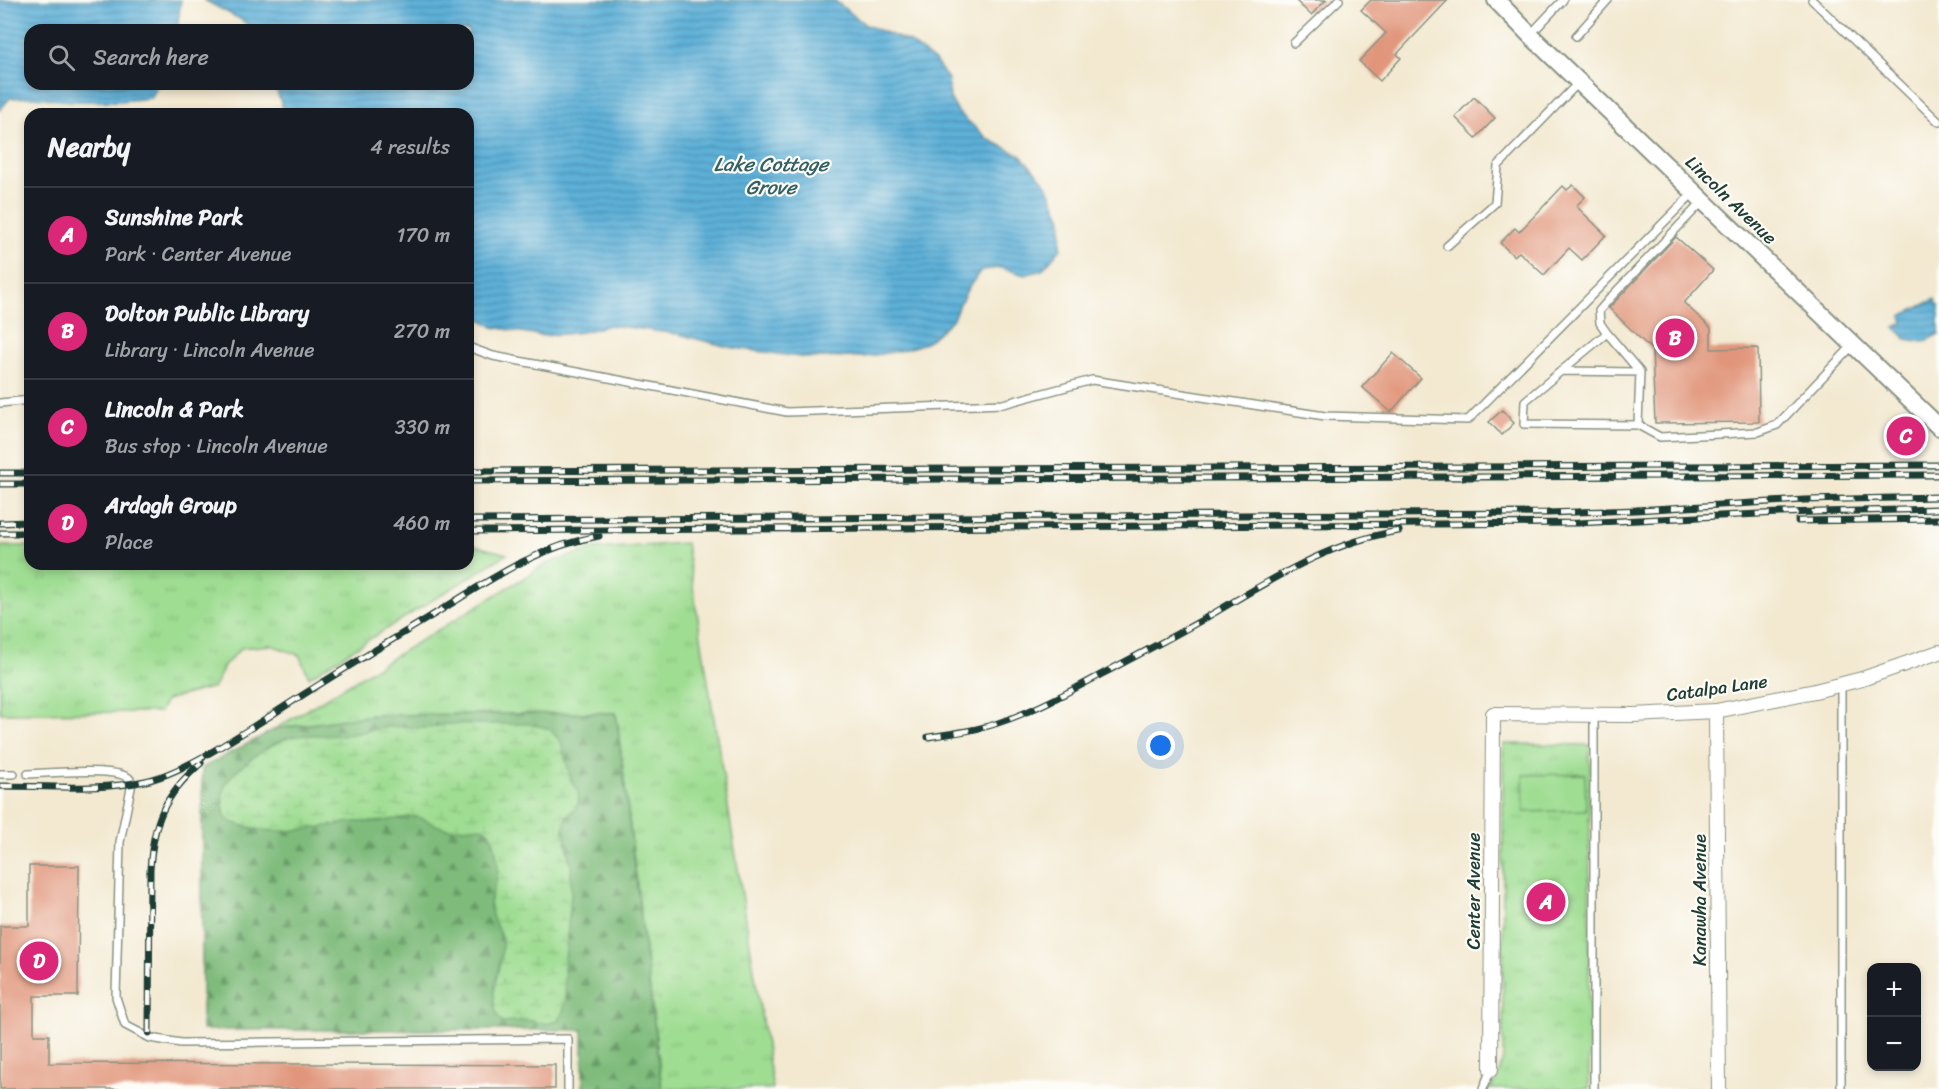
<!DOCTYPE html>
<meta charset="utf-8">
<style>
body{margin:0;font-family:Sriracha,sans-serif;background:#20242c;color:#f1f3f6}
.controls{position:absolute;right:18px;bottom:18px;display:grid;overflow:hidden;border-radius:12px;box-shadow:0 3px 9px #0003}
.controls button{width:54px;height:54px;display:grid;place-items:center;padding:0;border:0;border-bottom:2px solid #363941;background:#171b24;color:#f1f3f6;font:30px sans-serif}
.you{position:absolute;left:1161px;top:746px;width:21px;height:21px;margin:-15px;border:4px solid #fff;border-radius:50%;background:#1a73e8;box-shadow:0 0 0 9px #1a73e833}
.badge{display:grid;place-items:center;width:39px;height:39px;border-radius:50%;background:#db2777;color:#fff;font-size:20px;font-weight:700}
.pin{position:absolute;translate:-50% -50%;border:3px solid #fff;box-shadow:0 2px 6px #0006}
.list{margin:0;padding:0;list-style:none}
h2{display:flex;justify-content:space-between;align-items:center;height:78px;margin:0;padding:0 24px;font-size:26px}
h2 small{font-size:20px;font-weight:400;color:#9ea1a6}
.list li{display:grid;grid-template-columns:39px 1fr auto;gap:18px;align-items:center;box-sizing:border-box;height:96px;padding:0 24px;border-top:2px solid #363941}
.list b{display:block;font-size:22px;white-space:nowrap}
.list p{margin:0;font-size:20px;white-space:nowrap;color:#9ea1a6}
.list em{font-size:20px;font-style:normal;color:#9ea1a6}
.icon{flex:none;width:33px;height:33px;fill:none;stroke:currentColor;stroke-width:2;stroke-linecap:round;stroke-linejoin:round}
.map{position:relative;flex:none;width:1939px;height:1089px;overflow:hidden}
.search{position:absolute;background:#171b24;box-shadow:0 3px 9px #0003;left:24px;top:24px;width:450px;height:66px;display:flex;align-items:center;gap:15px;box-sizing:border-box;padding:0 21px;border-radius:18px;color:#9ea1a6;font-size:22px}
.panel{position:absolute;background:#171b24;box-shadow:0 3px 9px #0003;left:24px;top:108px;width:450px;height:462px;border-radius:18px}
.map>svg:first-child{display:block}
</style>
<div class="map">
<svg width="1939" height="1089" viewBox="0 0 1939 1089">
<defs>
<pattern id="grass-tufts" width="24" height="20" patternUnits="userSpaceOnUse" patternTransform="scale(1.5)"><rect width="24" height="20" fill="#9fdd92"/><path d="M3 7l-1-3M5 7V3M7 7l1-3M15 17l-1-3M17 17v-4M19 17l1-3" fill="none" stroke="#88bf7e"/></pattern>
<pattern id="forest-firs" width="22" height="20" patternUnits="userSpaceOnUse" patternTransform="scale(1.5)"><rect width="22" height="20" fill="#7fbc7c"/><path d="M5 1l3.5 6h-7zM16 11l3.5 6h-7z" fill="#679a66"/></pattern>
<pattern id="wetland-marsh" width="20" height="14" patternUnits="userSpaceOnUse" patternTransform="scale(1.5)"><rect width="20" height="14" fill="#9fdd92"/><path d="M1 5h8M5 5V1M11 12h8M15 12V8" fill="none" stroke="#88bf7e"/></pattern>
<pattern id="water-rules" width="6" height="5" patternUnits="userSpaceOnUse" patternTransform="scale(1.5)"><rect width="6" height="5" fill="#5db0d8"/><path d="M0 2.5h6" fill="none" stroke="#4c90b0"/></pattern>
</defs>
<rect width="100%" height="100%" fill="#fdfcf7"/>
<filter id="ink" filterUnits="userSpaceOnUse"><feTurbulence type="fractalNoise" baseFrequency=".0167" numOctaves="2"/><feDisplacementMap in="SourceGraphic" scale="12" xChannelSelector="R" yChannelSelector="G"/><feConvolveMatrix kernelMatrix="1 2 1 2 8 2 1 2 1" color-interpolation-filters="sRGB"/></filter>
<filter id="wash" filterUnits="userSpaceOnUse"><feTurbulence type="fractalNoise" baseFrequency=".008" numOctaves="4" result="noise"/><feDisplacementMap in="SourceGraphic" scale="24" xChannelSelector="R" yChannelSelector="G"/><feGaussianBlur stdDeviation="1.35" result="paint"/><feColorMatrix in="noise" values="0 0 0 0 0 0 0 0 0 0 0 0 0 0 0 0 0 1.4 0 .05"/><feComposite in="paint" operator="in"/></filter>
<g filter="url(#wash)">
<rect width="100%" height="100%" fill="#f3e9d1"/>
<!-- grass -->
<path fill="url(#grass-tufts)" stroke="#5f8d63" stroke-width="1.5" d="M686,543L773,1089H662L616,713L373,715L275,729L548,563L594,549Z
M468,544L507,554L309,677L299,655L271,645L241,648L225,665L214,687L166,700L160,712L0,713V546H30V564H468Z
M1503,744L1590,745L1589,1089H1490L1496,1081L1503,1059Z"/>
<!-- forest -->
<path fill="url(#forest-firs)" stroke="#4f7c58" stroke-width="1.5" d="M616,713L662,1089H583V1030H202V768L275,729L373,715Z"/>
<!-- wetland -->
<path fill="url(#wetland-marsh)" stroke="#5f8d63" stroke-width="1.5" d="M447,724H530L550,729L561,742L571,780L578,791L579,801L575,809L566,816L564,829L571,867V896L564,970L566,1001L563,1012L558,1020L547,1024L526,1020L502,1022C484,1002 501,971 502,948C503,931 490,921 490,905C490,893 498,883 498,870C497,860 496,839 488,831C479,823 463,829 453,829C436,829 427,817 414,817C403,817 394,820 383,821C373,823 362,821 351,822C308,829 269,839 227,820C222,810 221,795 226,784C233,769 271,743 288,738C305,732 325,737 342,735C358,734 372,729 388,727C400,725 412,728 424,728C431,728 439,726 447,724Z"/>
<!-- pitch -->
<path fill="#9fdd92" stroke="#5f8d63" stroke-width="1.5" d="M1585,774L1586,810L1524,812L1523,775Z"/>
<!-- water -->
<path fill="url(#water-rules)" stroke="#3e7686" stroke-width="1.5" d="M0,0H181L177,30H30V84H158L151,98L121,101H71L34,97L10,98L0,110Z
M204,0H834L866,25L909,42L935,61L948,79L950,98L958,112L988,139L1020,155L1046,183L1062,219L1061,248L1042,270L1025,275L1001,268L981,270L967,290L952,320L926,343L903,350L864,357L807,358L728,347L678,334L610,325L582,332L544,336L493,327L468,311V114H285L274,84H468V30H256L238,18Z
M1935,299L1937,305H1939V334L1924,342L1906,339L1895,327L1903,323L1901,316Z"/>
<g id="blocks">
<!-- building -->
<path fill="#e1967c" d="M1295,0H1326L1311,15Z
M1371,0H1448L1397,54L1401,58L1380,81L1359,61L1386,33L1361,10Z
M1474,97L1495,118L1476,138L1455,117Z
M1573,185L1585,197L1576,206L1606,235L1582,260L1569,248L1544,275L1519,252L1514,256L1500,243L1515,228L1519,232L1563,186L1567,190Z
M1676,237L1713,270L1684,303L1711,328V349L1758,348L1759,422L1655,423L1652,350L1609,308Z
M1393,353L1421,378L1391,412L1362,387Z
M1502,410L1514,423L1502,435L1489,422Z
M29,866H79L78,996H34V1035H49V1063L555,1065V1089H0V926H29Z"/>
</g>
</g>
<g filter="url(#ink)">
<use href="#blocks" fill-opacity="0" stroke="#899382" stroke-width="1.5"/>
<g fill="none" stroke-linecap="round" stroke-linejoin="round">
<defs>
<path id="service" d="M1812,0L1939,122
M1530,35L1563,0
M1576,36L1608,0
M1294,43L1339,0
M1703,201L1611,297L1599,311L1600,323L1607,333L1525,401L1524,424L1638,425L1660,437L1758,432L1777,425L1853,345
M1447,246L1495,203L1498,166L1579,82
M1607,333L1640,372L1638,425
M468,347L493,356L787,412L1003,404L1092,380L1325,416L1468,420L1694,192
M1561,371L1640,372
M0,403L30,400
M1841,684V1089
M1594,715V1089
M0,774H14
M28,774C50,773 107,768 125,776C130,778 129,778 132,783L120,842L116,997L125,1025L150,1038L181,1043L568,1039V1089
M1483,1089L1491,1069"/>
<path id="minor" d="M1716,711L1719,1089
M1491,1069L1493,714L1633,715L1716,711L1815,691L1862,679L1939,652"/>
<path id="tertiary" d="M1496,0L1530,35L1939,427"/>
</defs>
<!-- service casing -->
<use href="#service" stroke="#899382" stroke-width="10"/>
<!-- minor casing -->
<use href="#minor" stroke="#899382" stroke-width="16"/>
<!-- tertiary casing -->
<use href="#tertiary" stroke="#899382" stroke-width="20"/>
<!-- service -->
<use href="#service" stroke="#fff" stroke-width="7"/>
<!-- minor -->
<use href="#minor" stroke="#fff" stroke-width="14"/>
<!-- tertiary -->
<use href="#tertiary" stroke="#fff" stroke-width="16"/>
<defs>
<path id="rail" d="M468,471L1939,465
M0,473H30
M468,481L1939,475
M0,484H30
M468,520L1547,513L1636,510L1804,500L1939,497
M1798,521L1939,519
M0,523L30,522
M468,531L1578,523L1780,513L1939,509
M0,533H30
M928,737C950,734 973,731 995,724C1032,712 1067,693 1102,674C1139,654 1177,635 1214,613C1272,579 1332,541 1399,531
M0,786C46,786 100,791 145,781C183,773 236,737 270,716C322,682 375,650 428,618C484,584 534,547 599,536
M149,1033L150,870C153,822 164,795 201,763"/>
</defs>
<!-- rail casing -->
<use href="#rail" stroke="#1f3d34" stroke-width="7"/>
<!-- rail -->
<use href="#rail" stroke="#fdfcf7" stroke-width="4.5" stroke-dasharray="14" stroke-linecap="butt"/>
</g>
</g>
<g text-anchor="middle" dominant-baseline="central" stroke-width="4.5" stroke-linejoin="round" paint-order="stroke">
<!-- street labels -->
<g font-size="18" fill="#1f3d34" stroke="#fdfcf7">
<text transform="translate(1731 200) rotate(44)">Lincoln Avenue</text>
<text transform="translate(1717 688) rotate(-8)">Catalpa Lane</text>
<text transform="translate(1474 891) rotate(-90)">Center Avenue</text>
<text transform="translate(1700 900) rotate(-90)">Kanawha Avenue</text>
</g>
<!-- water labels -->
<g font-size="20" font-style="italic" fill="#326065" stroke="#fdfcf7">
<text x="771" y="164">Lake Cottage<tspan x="771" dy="23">Grove</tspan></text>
</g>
</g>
</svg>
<div class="controls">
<button>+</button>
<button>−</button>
</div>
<div class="you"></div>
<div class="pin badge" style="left:1546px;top:902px">A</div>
<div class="pin badge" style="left:1675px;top:338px">B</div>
<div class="pin badge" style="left:1906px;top:436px">C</div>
<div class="pin badge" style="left:39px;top:961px">D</div>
<div class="search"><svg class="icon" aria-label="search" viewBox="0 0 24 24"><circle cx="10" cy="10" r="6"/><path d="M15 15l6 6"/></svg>Search here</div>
<section class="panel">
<h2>Nearby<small>4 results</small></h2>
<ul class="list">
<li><span class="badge">A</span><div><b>Sunshine Park</b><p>Park · Center Avenue</p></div><em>170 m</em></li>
<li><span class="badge">B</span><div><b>Dolton Public Library</b><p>Library · Lincoln Avenue</p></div><em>270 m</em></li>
<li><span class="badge">C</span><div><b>Lincoln &amp; Park</b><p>Bus stop · Lincoln Avenue</p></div><em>330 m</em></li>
<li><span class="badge">D</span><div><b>Ardagh Group</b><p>Place</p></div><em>460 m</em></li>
</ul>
</section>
</div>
